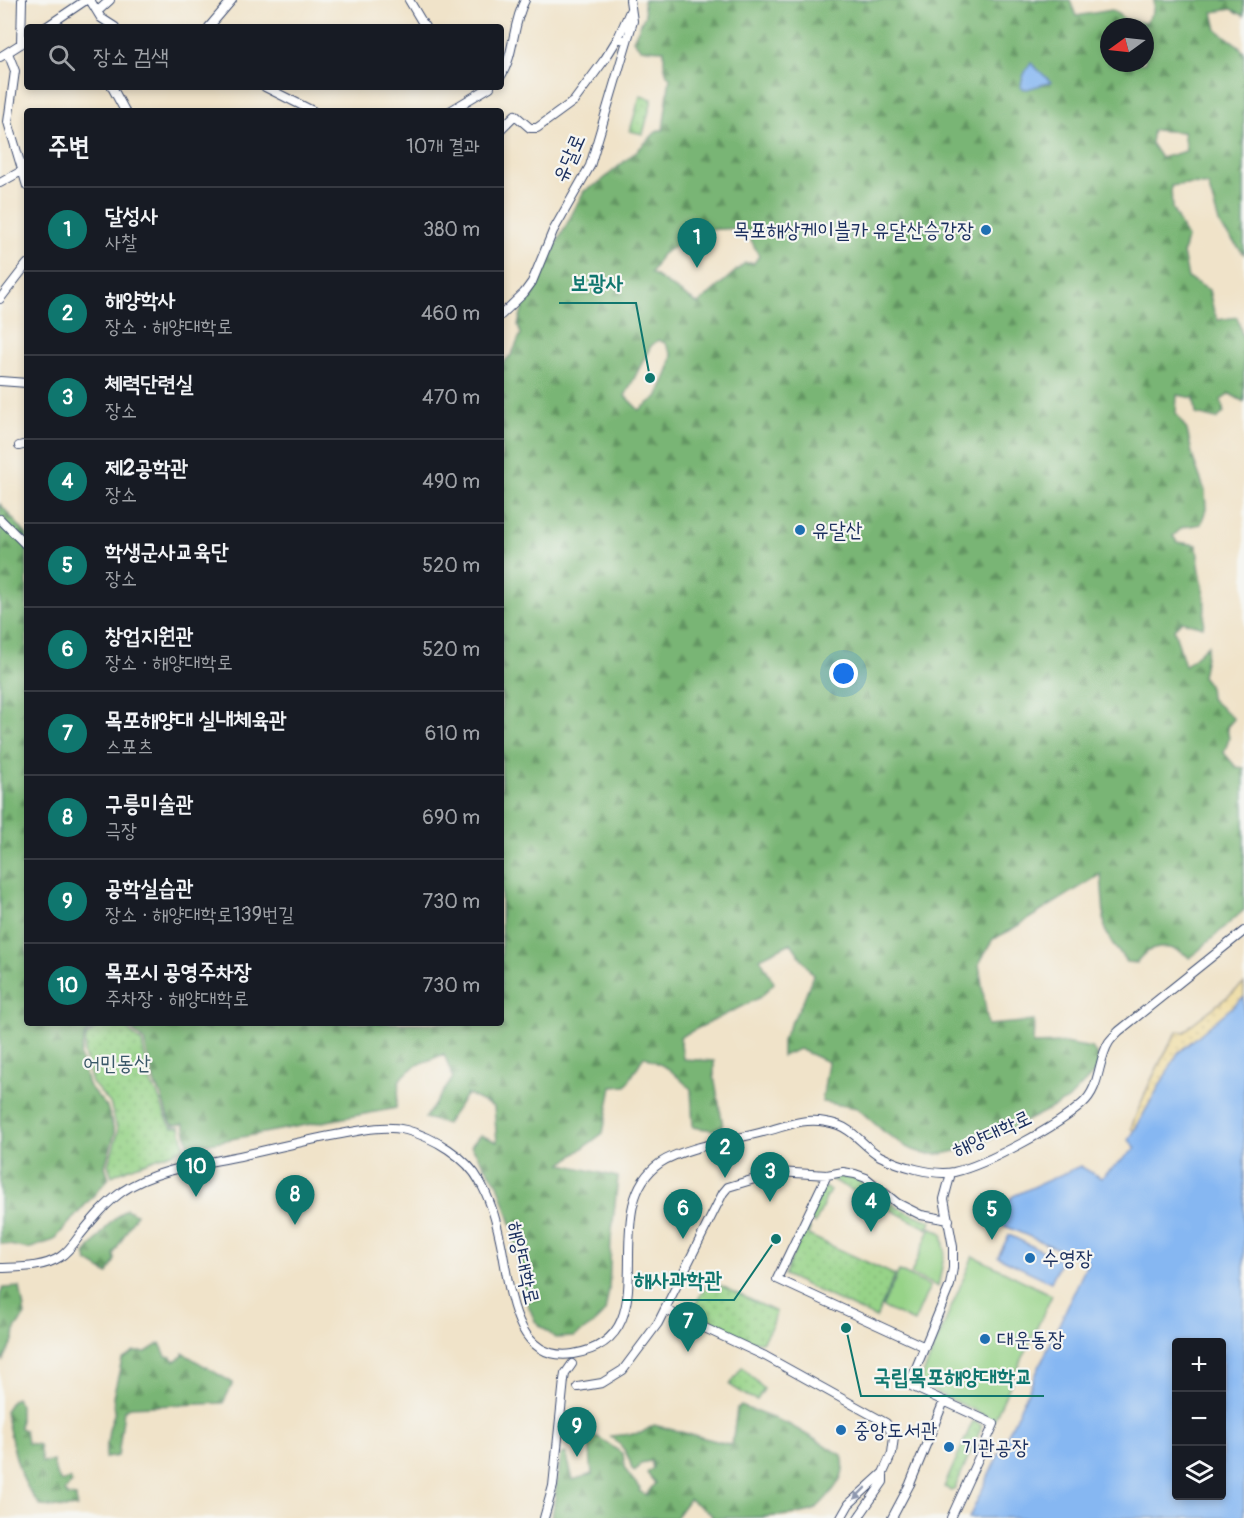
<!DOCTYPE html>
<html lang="ko">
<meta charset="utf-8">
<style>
body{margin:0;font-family:Pangolin,"Poor Story",sans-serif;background:#20242c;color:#f1f3f6}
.controls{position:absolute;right:18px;bottom:18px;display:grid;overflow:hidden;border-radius:6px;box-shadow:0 3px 9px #0003}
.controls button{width:54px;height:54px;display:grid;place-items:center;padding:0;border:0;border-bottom:2px solid #363941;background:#171b24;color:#f1f3f6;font:30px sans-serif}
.compass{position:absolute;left:1100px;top:18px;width:54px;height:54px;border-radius:50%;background:#171b24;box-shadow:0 3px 9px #0003;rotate:255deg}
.you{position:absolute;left:844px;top:674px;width:21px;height:21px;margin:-15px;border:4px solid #fff;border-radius:50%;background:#1a73e8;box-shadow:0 0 0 9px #1a73e833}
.badge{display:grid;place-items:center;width:39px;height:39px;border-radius:50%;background:#0f766e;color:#fff;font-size:20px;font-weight:700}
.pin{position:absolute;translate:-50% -50px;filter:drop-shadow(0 2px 3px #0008)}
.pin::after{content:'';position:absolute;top:32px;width:21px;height:18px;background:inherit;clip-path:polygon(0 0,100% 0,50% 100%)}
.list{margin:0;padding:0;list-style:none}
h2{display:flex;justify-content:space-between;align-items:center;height:78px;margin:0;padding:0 24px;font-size:26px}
h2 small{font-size:20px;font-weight:400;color:#9ea1a6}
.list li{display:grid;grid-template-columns:39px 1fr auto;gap:18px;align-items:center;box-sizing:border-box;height:84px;padding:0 24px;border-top:2px solid #363941}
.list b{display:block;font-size:22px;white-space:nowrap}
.list p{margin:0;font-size:20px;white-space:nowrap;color:#9ea1a6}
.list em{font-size:20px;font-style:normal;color:#9ea1a6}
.icon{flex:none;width:33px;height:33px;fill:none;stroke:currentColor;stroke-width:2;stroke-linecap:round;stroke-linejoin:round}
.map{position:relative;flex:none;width:1244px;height:1518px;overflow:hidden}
.search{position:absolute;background:#171b24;box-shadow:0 3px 9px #0003;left:24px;top:24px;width:480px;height:66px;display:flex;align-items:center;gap:15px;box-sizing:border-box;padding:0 21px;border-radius:6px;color:#9ea1a6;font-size:22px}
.panel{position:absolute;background:#171b24;box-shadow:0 3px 9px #0003;left:24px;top:108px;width:480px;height:918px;border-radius:6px}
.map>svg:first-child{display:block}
</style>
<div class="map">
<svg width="1244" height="1518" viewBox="0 0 1244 1518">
<defs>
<pattern id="grass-dots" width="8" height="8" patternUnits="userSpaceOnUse" patternTransform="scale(1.5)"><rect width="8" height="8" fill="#97d388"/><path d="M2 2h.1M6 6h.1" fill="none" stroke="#82b578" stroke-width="1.8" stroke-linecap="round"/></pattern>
<pattern id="forest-firs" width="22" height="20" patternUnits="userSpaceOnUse" patternTransform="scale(1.5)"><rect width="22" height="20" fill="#79b574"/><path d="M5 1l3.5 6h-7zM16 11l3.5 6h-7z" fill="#629462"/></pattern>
<pattern id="sand-dots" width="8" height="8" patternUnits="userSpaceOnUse" patternTransform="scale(1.5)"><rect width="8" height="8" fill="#eeda9e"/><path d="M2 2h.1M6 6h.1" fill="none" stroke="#ccbb8a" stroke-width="1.8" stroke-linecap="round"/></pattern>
</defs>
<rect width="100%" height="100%" fill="#f6f6f2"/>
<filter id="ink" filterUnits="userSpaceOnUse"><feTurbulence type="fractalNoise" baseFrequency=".0167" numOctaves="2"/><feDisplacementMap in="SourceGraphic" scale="12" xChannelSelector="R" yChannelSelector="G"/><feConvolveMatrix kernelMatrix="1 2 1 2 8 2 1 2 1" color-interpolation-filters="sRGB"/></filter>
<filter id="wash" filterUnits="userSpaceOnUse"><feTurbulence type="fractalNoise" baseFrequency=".008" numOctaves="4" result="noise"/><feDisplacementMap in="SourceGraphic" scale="24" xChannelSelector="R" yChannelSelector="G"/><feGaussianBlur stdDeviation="1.35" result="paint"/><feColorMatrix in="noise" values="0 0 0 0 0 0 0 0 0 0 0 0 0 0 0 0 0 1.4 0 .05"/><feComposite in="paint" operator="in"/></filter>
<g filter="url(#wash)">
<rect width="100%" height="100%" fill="#f0e3c9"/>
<!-- grass -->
<path fill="url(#grass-dots)" stroke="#598173" stroke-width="1.5" d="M640,96L652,99L643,134L630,131Z
M102,1023L123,1025L142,1043L152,1086C163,1097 161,1115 172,1127H180L185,1148L127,1169L112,1176L108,1165L118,1132L110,1103L92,1083L84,1053L86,1037Z
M835,1176C869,1178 867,1189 892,1204C904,1212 918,1216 931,1221L928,1229L832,1180L831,1178Z
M823,1187L830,1190L815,1224L809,1219Z
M806,1227L810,1229L808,1235L895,1275L876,1318L784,1275Z
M709,1280L776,1312L773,1324L762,1342L744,1341L690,1314Z
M742,1367L764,1389L757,1400L747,1396L730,1385Z
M973,1421L981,1425V1428L955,1488L951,1490L944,1487Z"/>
<!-- forest -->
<path fill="url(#forest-firs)" stroke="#4a7269" stroke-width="1.5" fill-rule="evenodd" d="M643,0H1070L1076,16L1112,10L1125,19L1145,23L1153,12L1154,0H1244V16L1232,9L1213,12L1217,30L1239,46L1244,53V254L1220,226L1208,185L1185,184L1171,186L1172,208L1187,238L1183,253L1188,278L1209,290L1214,312L1218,320L1237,317L1244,341V402L1230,394L1221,400L1224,413L1216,419L1196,414L1194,398L1177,395L1176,413L1187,430L1193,458L1205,491L1206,509L1201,524L1183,527L1173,536L1177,542L1197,545C1198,575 1209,595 1203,627L1182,621L1174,629L1185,666L1208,645L1202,676L1209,685L1210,698L1234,719L1227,727L1229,739L1224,753L1236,767L1244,768V910L1190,958C1186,955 1181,951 1177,950C1163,944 1143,949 1137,963L1127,962L1114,946L1105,930L1101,874L1009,931L993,939L979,964L988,1025L1034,1021L1033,1044L1064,1043L1092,1048L1102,1062L1095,1072L1068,1100L975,1147L942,1154H925L908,1148L884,1132L857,1108L822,1102L828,1062L799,1049L782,1056V1040L803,1001L813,975L791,943L760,958L774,983L761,997L680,1037L683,1059L714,1061V1076L723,1126L712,1130L693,1127L691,1089L669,1069L644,1056L626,1086L612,1087L603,1133L562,1164L618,1177L611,1240L609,1290L605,1312L592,1325L574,1337L555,1338L535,1321L525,1298L513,1230L498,1184L471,1146L480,1135L497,1142L494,1107L467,1094L446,1124L425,1118L453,1078L444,1054L415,1066L400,1079L396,1108L189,1147L184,1124L173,1125C162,1113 166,1096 155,1085L144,1041L125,1023H501V365L512,354L521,334L518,325L523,306L533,296L555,247L584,191L599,183L639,149L658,130H663L670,77L667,75L664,63V50L641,49L633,40L645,15ZM1109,27H1145V63H1109ZM1153,130L1183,132L1186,151L1161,158L1151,143ZM745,228L759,256L754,263H745L698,304L651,273L662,254L702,230ZM658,340L665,343L672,355L668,373L657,397L639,410L625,396L651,346Z
M0,504L27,535V1023H99L85,1035L80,1056L88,1085L107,1107L115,1133L105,1166L109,1178L54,1240L28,1249L0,1243Z
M126,1209L136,1214L114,1254L115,1260L108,1274L87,1261L85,1254L110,1223Z
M20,1287L25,1315L15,1329L14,1339L3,1361L0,1356V1295L3,1288Z
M160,1343L166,1356L171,1357L174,1361L183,1356V1353L233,1383L223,1403L130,1407L124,1411L118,1456L105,1458L109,1430L115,1411L113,1397L122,1360L134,1352H146Z
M16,1398L20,1405V1428L25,1430L27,1443L39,1445L42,1462L53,1461L56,1474L61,1482L70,1479L72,1482L65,1491L68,1496L76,1497L77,1507L67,1508L41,1506C17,1481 13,1444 5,1411L12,1400Z
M741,1406L788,1424L842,1455C846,1469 842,1478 833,1490C828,1496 821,1505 814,1510C792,1518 737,1518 711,1518L712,1515L689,1499L675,1518H552L561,1454L566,1453L573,1480L592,1474L588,1432L601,1439L623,1454C626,1479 629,1472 640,1489L639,1491L646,1495L655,1483L647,1473L653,1468L651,1461L641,1463L635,1471L632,1469C628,1453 623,1446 610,1436L641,1433L654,1425L732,1445L737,1408Z"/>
<!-- sand -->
<path fill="url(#sand-dots)" stroke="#84847e" stroke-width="1.5" d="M1244,984V999L1178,1053L1134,1131L1131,1128C1144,1094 1158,1062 1178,1031L1185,1032L1192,1024Z"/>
<!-- garden -->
<path fill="#97d388" stroke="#598173" stroke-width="1.5" d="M931,1227L942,1233L945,1251L938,1287L911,1274Z
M973,1256L1052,1295L994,1420L919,1384Z
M899,1271L930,1286L914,1322L882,1307Z"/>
<!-- water -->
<path fill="#86b7f2" stroke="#5073a8" stroke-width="1.5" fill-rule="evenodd" d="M1031,63L1051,82L1027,89L1021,88C1021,78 1025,71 1031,63Z
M1244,997V1518H969L1088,1262L991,1220L1013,1196L1080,1166L1101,1178L1136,1148L1129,1140L1178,1053ZM1176,1342H1222V1496H1176Z
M1009,1235L1061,1260L1051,1282L998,1257Z"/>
</g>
<g filter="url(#ink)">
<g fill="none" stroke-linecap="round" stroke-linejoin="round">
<defs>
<path id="minor" d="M90,0L101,18L115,27
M409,0L425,27
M98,11L110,0
M46,27L86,0
M209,27L232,0
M618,38L631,9
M21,44L22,0
M8,53L15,71L8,122L27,186
M0,57L27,40
M501,76C515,53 512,24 525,0
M112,87L125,111
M265,87L313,111
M450,111L490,87
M501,129L515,115L530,128H537L574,101L605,59L618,38L627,41
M0,183L27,168
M0,299L27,264
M501,315L524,293L532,282L553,231L590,166L633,21L630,0
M0,381L27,383
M19,446L27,444
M0,519L27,546
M951,1173L944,1199L953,1247V1268L950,1285L909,1385L994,1424L951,1518
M827,1175L777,1279L925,1347
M0,1268C19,1267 43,1268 60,1257C68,1252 75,1242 80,1235C93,1219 106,1203 123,1191C156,1169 202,1164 240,1156C270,1149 300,1142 330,1136C355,1132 381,1124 406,1130C433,1137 467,1157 480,1182C490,1199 496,1220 500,1239C510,1282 511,1363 573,1354C674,1338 592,1210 660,1163C684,1147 734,1140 763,1132C777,1129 793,1122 807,1121C816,1120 829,1122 838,1125C854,1130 865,1148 880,1156C900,1166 933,1176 954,1172C986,1165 1058,1126 1082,1104C1101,1088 1097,1061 1109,1042C1112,1038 1116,1034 1119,1031L1244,931
M666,1310L765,1356L886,1423L894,1437L892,1453L883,1473V1482L858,1518
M578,1387L602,1383L623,1370L658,1323L723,1193L728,1187L778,1172L827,1175L843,1172L855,1174L866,1178L897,1203L921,1215L949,1220
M544,1518L553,1486L564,1380L565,1374L572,1364
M841,1518L849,1504L883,1473
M892,1518L910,1484L944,1401"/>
</defs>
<!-- minor casing -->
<use href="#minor" stroke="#3b4a6e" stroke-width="10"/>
<!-- minor -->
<use href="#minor" stroke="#fff" stroke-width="8"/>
</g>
<!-- one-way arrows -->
<defs><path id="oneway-solid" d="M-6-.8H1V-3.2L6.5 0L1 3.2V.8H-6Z" transform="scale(1.5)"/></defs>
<use fill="#8d97ae" href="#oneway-solid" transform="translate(860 1493) rotate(135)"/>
</g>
<!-- markers -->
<g fill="#1f6fb2" stroke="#f6f6f2" stroke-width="2">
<circle cx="986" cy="230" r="6"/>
<circle cx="800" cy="530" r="6"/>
<circle cx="1030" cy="1258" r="6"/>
<circle cx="985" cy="1339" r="6"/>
<circle cx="841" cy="1430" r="6"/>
<circle cx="949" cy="1447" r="6"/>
</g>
<g text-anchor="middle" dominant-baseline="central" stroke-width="4.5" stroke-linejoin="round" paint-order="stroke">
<!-- street labels -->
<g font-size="21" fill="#1b2f5e" stroke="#f6f6f2">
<text transform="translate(569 158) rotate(-66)">유달로</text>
<text transform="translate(992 1134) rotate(-25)">해양대학로</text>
<text transform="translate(523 1263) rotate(77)">해양대학로</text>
</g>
<!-- poi labels -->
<g font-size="21" fill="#1b2f5e" stroke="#f6f6f2" text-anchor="start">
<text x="974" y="230" text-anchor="end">목포해상케이블카 유달산승강장</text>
<text x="812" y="530">유달산</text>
<text x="1042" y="1258">수영장</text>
<text x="997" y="1339">대운동장</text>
<text x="853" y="1430">중앙도서관</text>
<text x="961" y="1447">기관공장</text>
</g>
<!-- park labels -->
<g font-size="21" fill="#3a5868" stroke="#f6f6f2">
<text x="117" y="1063">어민동산</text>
</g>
</g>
<!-- callouts -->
<path fill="none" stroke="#0f766e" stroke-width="2" d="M650 378L636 303H559M776 1239L734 1300H622M846 1328L861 1396H1044"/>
<g fill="#0f766e" stroke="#f6f6f2" stroke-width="2">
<circle cx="650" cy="378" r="6"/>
<circle cx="776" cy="1239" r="6"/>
<circle cx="846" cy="1328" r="6"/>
</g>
<g font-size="22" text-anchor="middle" font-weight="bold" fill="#0f766e" stroke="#f6f6f2" stroke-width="4.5" stroke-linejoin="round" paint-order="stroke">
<text x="597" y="290">보광사</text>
<text x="678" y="1287">해사과학관</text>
<text x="953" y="1384">국립목포해양대학교</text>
</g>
</svg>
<div class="controls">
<button>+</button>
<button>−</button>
<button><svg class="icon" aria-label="layers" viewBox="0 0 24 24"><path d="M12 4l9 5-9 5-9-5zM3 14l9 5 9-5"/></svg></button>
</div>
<svg class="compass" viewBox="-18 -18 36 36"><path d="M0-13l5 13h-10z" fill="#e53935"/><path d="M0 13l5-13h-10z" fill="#9ea1a6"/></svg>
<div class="you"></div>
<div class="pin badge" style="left:697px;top:268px">1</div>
<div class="pin badge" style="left:725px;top:1178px">2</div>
<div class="pin badge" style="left:770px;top:1202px">3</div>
<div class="pin badge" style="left:871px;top:1232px">4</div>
<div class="pin badge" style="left:992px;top:1240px">5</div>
<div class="pin badge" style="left:683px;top:1239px">6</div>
<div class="pin badge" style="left:688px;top:1352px">7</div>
<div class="pin badge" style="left:295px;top:1225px">8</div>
<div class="pin badge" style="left:577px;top:1457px">9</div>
<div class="pin badge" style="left:196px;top:1197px">10</div>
<div class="search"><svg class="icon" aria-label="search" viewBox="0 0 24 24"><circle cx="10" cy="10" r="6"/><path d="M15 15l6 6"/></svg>장소 검색</div>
<section class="panel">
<h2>주변<small>10개 결과</small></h2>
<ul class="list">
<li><span class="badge">1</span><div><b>달성사</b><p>사찰</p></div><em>380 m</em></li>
<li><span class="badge">2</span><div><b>해양학사</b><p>장소 · 해양대학로</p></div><em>460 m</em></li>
<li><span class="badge">3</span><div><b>체력단련실</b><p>장소</p></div><em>470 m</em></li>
<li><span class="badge">4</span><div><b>제2공학관</b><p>장소</p></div><em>490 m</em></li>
<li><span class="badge">5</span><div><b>학생군사교육단</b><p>장소</p></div><em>520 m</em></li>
<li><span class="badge">6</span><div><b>창업지원관</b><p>장소 · 해양대학로</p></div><em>520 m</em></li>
<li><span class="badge">7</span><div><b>목포해양대 실내체육관</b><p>스포츠</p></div><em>610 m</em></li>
<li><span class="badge">8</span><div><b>구릉미술관</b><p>극장</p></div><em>690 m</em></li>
<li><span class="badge">9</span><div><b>공학실습관</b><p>장소 · 해양대학로139번길</p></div><em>730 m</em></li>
<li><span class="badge">10</span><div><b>목포시 공영주차장</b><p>주차장 · 해양대학로</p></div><em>730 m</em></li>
</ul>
</section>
</div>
